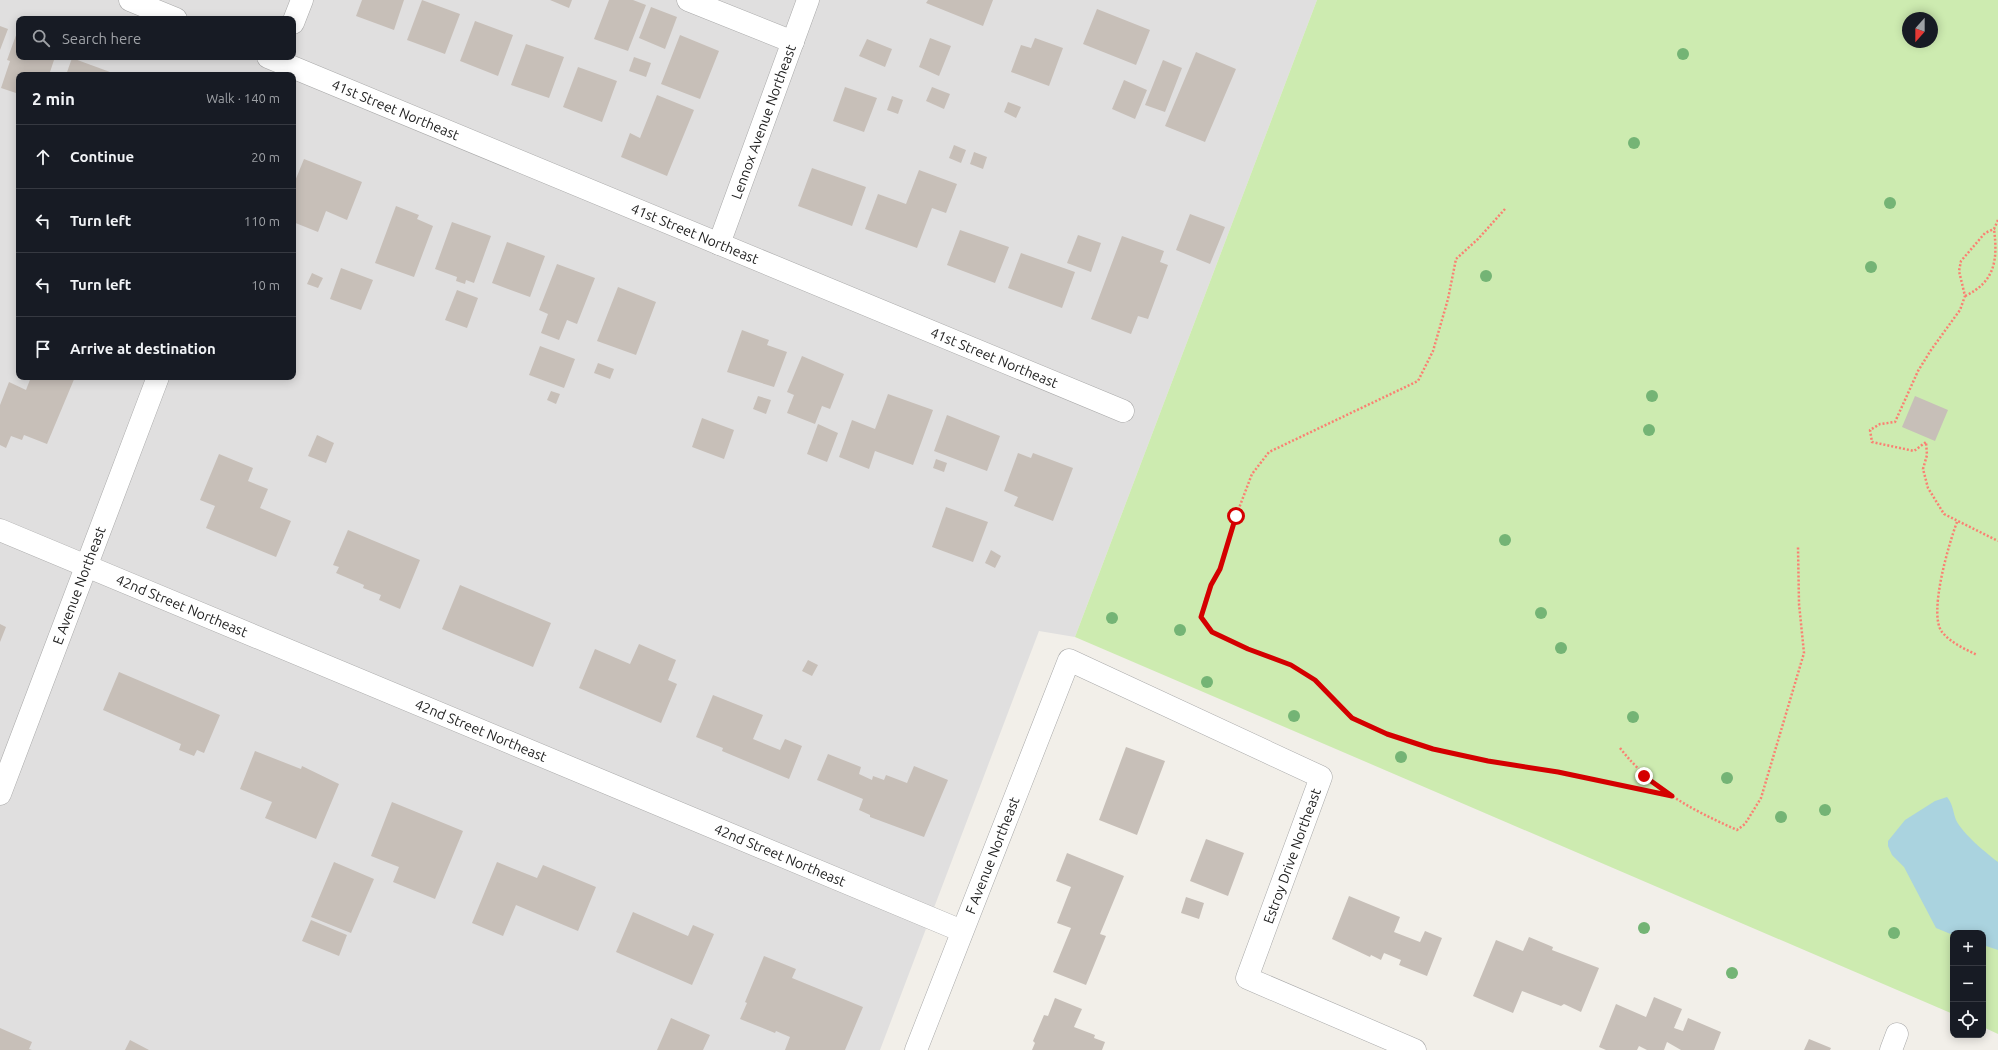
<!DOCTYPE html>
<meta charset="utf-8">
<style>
body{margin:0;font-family:Ubuntu,sans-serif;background:#242831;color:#f1f3f6}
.controls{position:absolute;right:12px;bottom:12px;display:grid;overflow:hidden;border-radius:8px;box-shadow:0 2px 10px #0003}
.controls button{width:36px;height:36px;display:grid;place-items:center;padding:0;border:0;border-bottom:1px solid #363941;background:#171b24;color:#f1f3f6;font:20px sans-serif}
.compass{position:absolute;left:1902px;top:12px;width:36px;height:36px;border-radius:50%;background:#171b24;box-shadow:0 2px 10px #0003;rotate:201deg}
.stop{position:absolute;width:12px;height:12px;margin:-9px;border:3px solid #d40000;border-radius:50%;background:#fff}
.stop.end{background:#d40000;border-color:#fff;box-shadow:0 1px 4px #0008}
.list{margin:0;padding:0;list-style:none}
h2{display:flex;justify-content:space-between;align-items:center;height:52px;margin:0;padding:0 16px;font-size:17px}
h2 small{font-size:13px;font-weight:400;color:#9ea1a6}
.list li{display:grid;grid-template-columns:26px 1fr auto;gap:12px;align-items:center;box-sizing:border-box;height:64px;padding:0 16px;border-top:1px solid #363941}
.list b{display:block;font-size:15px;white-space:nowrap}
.list em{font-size:13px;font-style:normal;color:#9ea1a6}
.icon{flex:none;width:22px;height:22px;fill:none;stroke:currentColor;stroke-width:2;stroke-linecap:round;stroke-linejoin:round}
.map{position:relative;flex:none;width:1998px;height:1050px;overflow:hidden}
.search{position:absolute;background:#171b24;box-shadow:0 2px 10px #0003;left:16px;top:16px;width:280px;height:44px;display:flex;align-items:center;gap:10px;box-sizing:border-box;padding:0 14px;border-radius:8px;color:#9ea1a6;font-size:15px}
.panel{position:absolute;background:#171b24;box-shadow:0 2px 10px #0003;left:16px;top:72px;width:280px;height:308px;border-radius:8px}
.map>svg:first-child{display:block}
</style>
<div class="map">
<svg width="1998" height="1050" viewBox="0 0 1998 1050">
<rect width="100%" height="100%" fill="#f2efe9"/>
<!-- residential -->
<path fill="#e0dfdf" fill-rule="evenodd" d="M0,0H1317L1075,637L1039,631L880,1050H0ZM19,19H293V57H19ZM19,75H293V377H19Z"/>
<!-- grass -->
<path fill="#cdebb0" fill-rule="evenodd" d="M1317,0H1998V1034L1983,1027V933H1953V1014L1075,637ZM1908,18H1932V42H1908Z"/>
<!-- water -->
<path fill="#aad3df" d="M1947,797C1953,804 1953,812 1956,820C1963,834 1986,853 1998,862V950L1983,945V933H1953V935L1936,928L1904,867L1892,855L1888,846V841L1905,820L1935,801Z"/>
<!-- building -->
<path fill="#c7bfb8" d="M362,0H404L394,30L356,16Z
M422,0L460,14L445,54L407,40Z
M550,0H572L569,8Z
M609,0H633L646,5L628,51L594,39Z
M928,0H993L983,26L926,3Z
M651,7L677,17L665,49L639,38Z
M1097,9L1150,30L1136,65L1083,44Z
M475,21L513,35L498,76L460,61Z
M0,26L8,29L0,50Z
M19,27V57H55L49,75H19V94L1,88L10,61L7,60Z
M680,35L719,51L700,99L661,84Z
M930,38L951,46L939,76L919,67Z
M1035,38L1063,48L1049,86L1011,72L1021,45L1031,48Z
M867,39L892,49L885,67L859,56Z
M526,44L564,57L549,98L511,85Z
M1196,52L1236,69L1205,142L1165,126Z
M634,57L651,63L646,77L629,71Z
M72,58L110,72L109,75H66Z
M1163,60L1182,68L1165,112L1145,105Z
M578,67L617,81L602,122L563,107Z
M1124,80L1147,90L1135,119L1112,109Z
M845,87L877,98L864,132L833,121Z
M932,87L950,94L944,109L926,101Z
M657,95L694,110L667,176L621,157L630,133L640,138Z
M892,96L903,100L898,114L887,110Z
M1008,102L1021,107L1016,118L1004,112Z
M954,145L966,150L961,163L949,158Z
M974,152L987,157L983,169L970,164Z
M304,159L362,182L347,220L326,211L318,232L293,222V186Z
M812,168L866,187L852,226L798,206Z
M919,170L957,184L946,213L932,208L917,248L865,229L878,194L906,204Z
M396,206L419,215L417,219L433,226L414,277L375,263Z
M1190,214L1225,227L1210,264L1176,250Z
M452,222L491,236L474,283L466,280L465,284L456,281L457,277L435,269Z
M960,230L1009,247L995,283L947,265Z
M1078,235L1101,243L1091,272L1067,263Z
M1122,236L1164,251L1160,262L1168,265L1148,319L1138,316L1131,334L1091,319Z
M507,242L545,256L530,297L492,283Z
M1021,253L1075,272L1062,308L1008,288Z
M557,264L595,278L577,324L567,320L559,340L541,333L548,314L539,310Z
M341,268L373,280L361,310L330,299Z
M312,273L323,278L318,288L307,284Z
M618,287L656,302L636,355L597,341Z
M457,290L478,298L467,328L445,320Z
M742,330L769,340L767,345L787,352L774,387L727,372Z
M540,346L575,359L564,388L529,375Z
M802,356L844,374L830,409L822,406L815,424L787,413L794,395L787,392Z
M598,363L614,369L610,379L594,373Z
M31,377H75L47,444L24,435L22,440L11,436L6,448L0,445V405L9,382L26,390Z
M551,391L560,394L556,404L547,400Z
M888,394L933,410L913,465L875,451L869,469L839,457L852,420L875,429Z
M758,396L771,400L766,414L753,409Z
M1915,396L1948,410L1935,441L1902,427Z
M947,415L1000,436L987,471L934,451Z
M702,418L734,430L724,459L692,447Z
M818,424L838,433L827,462L807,454Z
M317,435L334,443L326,463L308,456Z
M1018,453L1031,458L1033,453L1073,468L1053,521L1014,506L1018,497L1004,491Z
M219,454L253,468L248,481L268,489L260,508L291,521L276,557L206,528L215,506L200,500Z
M936,459L947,463L944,472L933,468Z
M946,507L988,522L973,562L932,547Z
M348,530L420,560L400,609L379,600L381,595L363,588L364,585L336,573L339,567L333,565Z
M991,550L1001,556L995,568L985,563Z
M460,585L551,623L533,667L442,629Z
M0,624L6,627L0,642Z
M639,644L676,660L668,680L677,684L661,723L579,688L595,649L630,664Z
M808,660L818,665L812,676L802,671Z
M119,672L220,715L204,753L197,750L194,756L179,750L181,744L103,710Z
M713,695L763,715L753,739L780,750L785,739L802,746L789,779L722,751L723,748L696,737Z
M1126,747L1165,761L1137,835L1099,820Z
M255,751L301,769L302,766L339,784L316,839L265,818L272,802L240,789Z
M828,754L861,767L859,774L872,780L873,776L884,780L886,775L907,783L914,766L948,780L924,837L870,817V815L859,810L863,799L817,780Z
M392,802L463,831L435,899L393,882L399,867L371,856Z
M1206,839L1244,853L1228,896L1190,881Z
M1067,853L1124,876L1100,934L1106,936L1086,985L1053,972L1071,928L1057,923L1071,887L1056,881Z
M334,862L374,879L351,933L311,917Z
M497,862L537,878L543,865L596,887L578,931L516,905L503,936L472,923Z
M1349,896L1400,917L1394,932L1420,942L1425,931L1442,938L1427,976L1399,965L1401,960L1384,953L1381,960L1371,955L1370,957L1332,939Z
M1186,897L1204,903L1199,919L1181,913Z
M633,912L688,936L693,925L714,934L692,985L616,952Z
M311,920L347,935L339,956L302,941Z
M1529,937L1553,947L1552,950L1599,968L1581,1012L1564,1004L1561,1006L1522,991L1513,1013L1473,996L1496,940L1523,951Z
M764,956L796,969L792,978L863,1007L845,1050H785L790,1037L776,1031L775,1033L740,1019L747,1003L745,1002Z
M1654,997L1682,1009L1674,1028L1683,1031L1688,1018L1721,1032L1714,1050H1681L1667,1042L1664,1050H1647L1639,1046L1637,1050H1606L1599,1047L1616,1004L1646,1017Z
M1055,998L1082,1009L1074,1027L1095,1035L1094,1038L1105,1042L1102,1050H1032L1035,1043L1033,1041L1044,1015L1048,1016Z
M671,1018L710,1035L703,1050H657Z
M0,1028L32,1042L29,1049L32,1050H0Z
M1809,1039L1831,1048L1830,1050H1804Z
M130,1040L149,1050H125Z"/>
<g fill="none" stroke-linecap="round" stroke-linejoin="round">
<defs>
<g id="minor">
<path d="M130,0L176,19"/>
<path d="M688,0L793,42"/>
<path d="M293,23L302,0"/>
<path id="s1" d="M268,57L1123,411"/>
<path id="s2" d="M719,244L808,0"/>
<path id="s3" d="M0,530L962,931"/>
<path id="s4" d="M0,794L158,377"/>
<path id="s5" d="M916,1050L1069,660L1321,777L1247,978L1415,1050"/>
<path d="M1891,1050L1897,1034"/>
</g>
</defs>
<!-- minor casing -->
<use href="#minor" stroke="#a9a9a9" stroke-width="23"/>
<!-- path -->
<path stroke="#fa8072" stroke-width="2.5" stroke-dasharray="2 2" stroke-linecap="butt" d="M1505,209L1478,239L1456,259L1448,299L1433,351L1418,381L1269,452L1252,474L1236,516L1220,569L1211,585L1205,600L1201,617L1212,632L1248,649L1291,665L1315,680L1352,717L1387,734L1433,749L1488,761L1558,772L1672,796
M1998,220L1994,229L1985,233L1961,261L1959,271L1965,296L1960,310L1931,350L1918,371L1895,422L1880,424L1870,430L1872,442L1914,451L1926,442L1927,455L1923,469L1928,488L1944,514L1998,541
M1965,296C1995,282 1998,260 1994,229
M1957,522C1949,543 1928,614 1942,632C1951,643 1965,649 1977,655
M1620,748C1652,789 1690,809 1737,830L1745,824L1761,798L1804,653L1799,604L1798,547"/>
<!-- minor -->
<use href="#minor" stroke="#fff" stroke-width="22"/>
</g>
<!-- trees -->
<g fill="#74b475">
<circle cx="1683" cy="54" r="6"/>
<circle cx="1634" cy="143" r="6"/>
<circle cx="1890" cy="203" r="6"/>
<circle cx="1871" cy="267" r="6"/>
<circle cx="1486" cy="276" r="6"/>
<circle cx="1652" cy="396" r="6"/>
<circle cx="1649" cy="430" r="6"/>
<circle cx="1505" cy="540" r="6"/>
<circle cx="1541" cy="613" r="6"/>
<circle cx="1112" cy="618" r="6"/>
<circle cx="1180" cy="630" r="6"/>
<circle cx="1561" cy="648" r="6"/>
<circle cx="1207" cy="682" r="6"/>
<circle cx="1294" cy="716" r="6"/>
<circle cx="1633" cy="717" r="6"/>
<circle cx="1401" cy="757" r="6"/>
<circle cx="1727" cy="778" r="6"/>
<circle cx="1825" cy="810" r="6"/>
<circle cx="1781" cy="817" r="6"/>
<circle cx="1644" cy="928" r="6"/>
<circle cx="1894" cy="933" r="6"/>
<circle cx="1732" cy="973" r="6"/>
</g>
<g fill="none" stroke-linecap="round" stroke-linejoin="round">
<!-- route -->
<path stroke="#d40000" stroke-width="5" d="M1236,516L1220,569L1211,585L1201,617L1212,632L1248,649L1291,665L1315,680L1352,718L1387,734L1433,749L1488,761L1558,772L1672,796L1644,776"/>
</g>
<g text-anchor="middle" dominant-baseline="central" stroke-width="4" stroke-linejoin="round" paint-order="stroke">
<!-- street labels -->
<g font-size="14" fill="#222" stroke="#fff">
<text stroke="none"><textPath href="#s1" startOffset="138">41st Street Northeast</textPath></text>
<text stroke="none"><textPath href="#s2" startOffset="130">Lennox Avenue Northeast</textPath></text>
<text stroke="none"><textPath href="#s1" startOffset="462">41st Street Northeast</textPath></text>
<text stroke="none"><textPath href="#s1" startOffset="786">41st Street Northeast</textPath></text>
<text stroke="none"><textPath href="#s4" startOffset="223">E Avenue Northeast</textPath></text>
<text stroke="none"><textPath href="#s3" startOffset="197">42nd Street Northeast</textPath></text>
<text stroke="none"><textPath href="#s3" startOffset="521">42nd Street Northeast</textPath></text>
<text stroke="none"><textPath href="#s3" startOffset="845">42nd Street Northeast</textPath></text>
<text stroke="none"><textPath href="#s5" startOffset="209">F Avenue Northeast</textPath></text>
<text transform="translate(1292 856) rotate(-70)">Estroy Drive Northeast</text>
</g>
</g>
</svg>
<div class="controls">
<button>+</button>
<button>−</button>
<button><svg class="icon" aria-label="locate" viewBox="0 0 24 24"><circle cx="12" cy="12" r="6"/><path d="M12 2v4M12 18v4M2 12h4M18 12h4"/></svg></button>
</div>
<svg class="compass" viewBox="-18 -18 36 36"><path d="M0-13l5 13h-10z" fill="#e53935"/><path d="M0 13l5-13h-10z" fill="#9ea1a6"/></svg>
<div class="stop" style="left:1236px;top:516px"></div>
<div class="stop end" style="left:1644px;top:776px"></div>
<div class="search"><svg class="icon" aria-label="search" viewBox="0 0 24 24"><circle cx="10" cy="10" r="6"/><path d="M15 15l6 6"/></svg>Search here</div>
<section class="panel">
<h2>2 min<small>Walk · 140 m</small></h2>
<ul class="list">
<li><svg class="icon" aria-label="ahead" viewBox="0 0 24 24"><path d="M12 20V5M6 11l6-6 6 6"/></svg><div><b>Continue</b></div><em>20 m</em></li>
<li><svg class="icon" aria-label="left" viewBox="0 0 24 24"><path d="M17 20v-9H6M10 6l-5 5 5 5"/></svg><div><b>Turn left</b></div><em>110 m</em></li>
<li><svg class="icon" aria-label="left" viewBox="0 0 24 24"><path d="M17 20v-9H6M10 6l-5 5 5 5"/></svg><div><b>Turn left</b></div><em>10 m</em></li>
<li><svg class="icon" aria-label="arrive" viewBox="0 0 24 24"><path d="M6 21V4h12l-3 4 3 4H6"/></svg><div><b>Arrive at destination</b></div></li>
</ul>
</section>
</div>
